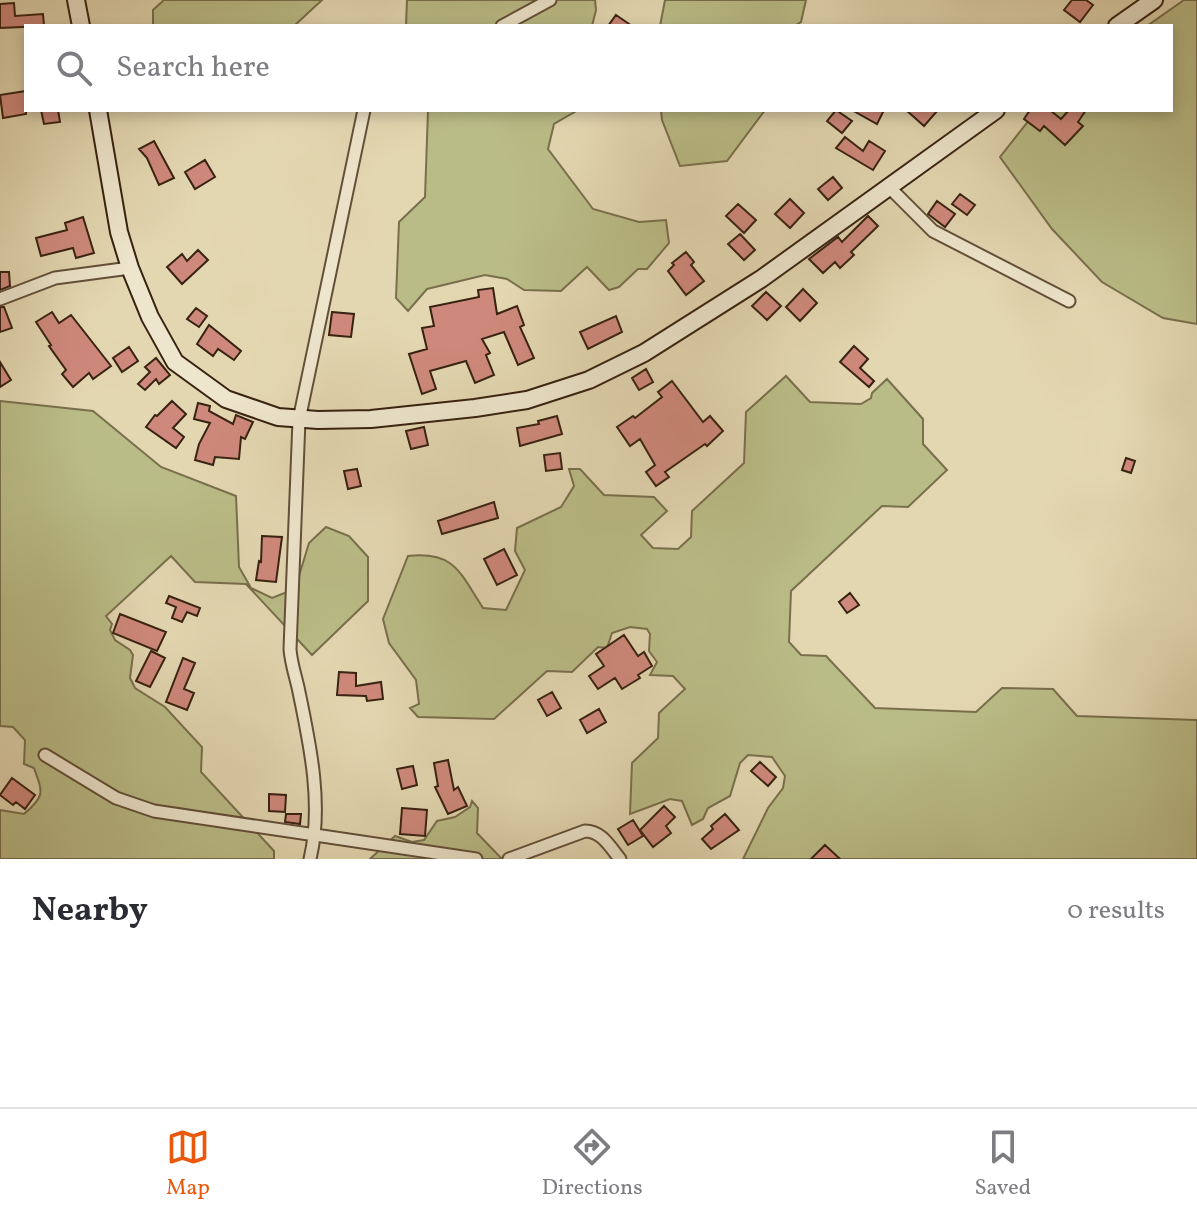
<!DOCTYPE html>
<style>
body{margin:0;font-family:Vollkorn,serif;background:#f7f7f7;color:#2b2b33}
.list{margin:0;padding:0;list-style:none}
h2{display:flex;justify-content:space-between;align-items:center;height:104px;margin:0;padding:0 32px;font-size:34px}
h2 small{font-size:26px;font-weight:400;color:#7c7c81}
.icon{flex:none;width:44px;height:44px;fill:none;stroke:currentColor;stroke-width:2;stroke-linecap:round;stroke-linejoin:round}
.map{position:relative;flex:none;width:1197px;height:859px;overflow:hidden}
.search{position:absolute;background:#fff;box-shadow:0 4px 12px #0003;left:24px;right:24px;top:24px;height:88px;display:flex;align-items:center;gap:20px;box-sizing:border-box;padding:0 28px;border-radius:0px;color:#7c7c81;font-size:30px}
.sheet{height:248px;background:#fff}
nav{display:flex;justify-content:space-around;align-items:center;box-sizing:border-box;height:112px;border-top:2px solid #e1e1e2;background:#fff;font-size:22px;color:#7c7c81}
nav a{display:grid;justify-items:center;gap:4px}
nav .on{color:#ea580c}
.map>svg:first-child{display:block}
</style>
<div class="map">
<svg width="1197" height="859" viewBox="0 0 1197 859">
<rect width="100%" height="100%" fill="#e3d7b1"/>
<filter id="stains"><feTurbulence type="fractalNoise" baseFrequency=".0025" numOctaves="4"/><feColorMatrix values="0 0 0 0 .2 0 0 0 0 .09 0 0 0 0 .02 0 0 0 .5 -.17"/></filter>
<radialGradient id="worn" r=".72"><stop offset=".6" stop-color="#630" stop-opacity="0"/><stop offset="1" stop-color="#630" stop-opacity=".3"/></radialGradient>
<!-- green -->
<path fill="#babc87" stroke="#796f4c" stroke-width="2" d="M164,0H322L294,26H153V10Z
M407,0H595L596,10L592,26H406Z
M665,0H806L801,22L794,26H660Z
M1184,0H1197V324L1163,318L1102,282L1052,229L1000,157L1037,110H1171V26H1147Z
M428,110H578L554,124L548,149L593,209L639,222L666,220L669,243L647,269H638L619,287L609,290L587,267L561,291L524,290L507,279L485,275L427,289L408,311L396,298L399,222L425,197Z
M661,110H765L727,161L680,166L662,120Z
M786,376L810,402L861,404L871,398L872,393L887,379L923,419V444L947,470L908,507L882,506L791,591L789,642L801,655L826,656L875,708L976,712L1002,688L1053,689L1077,716L1197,720V859H743L768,808L783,788L785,776L772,757L748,755L740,763L730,796L708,808L703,819L692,825L682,801L670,799L630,814L632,763L658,738L659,713L685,689L673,676L650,675L657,662L649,651L650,634L647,629L630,627L612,633L607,648L598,647L572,672L547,671L494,719L418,717L410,708L419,704L416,680L389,643L383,619L408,556C455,551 460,573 483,608L506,610L525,570L515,551L517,528L561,507L574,486L569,469H580L604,495L654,497L667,511L641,535L653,548L678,549L691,537L692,511L744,463L746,412Z
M0,401L93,411L161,467L236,496L239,567L251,588L272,598L295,589L309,543L326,527L349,536L368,557V601L312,655L246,584L195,582L171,556L106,616L112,624L110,630L115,640L130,650L133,655L130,678L135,688L165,707L202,747L201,772L274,851V859H0V810L24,814C45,796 43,793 34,768L24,764L25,740L13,727L0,726Z
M472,801L478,808L477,833L502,859H370L395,836L412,842L424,840L437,821L455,817L470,807Z"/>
<!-- building -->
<path fill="#cf897c" stroke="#382211" stroke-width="2" d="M1072,0H1086L1093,5L1080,22L1064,10Z
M14,3L15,16L43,14L44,26L0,28V4Z
M616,15L632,26H608Z
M26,91V114L3,118L0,95Z
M41,110H58L60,122L44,124Z
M836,110L852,121L842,133L827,121Z
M852,110H884L877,124Z
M906,110H938L924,126Z
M1030,110H1050L1061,119L1069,110H1086L1078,122L1083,126L1065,145L1044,126L1040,131L1024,119Z
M845,137L863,151L869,141L885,151L873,170L836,148Z
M154,141L174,178L159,185L147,158L139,149Z
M205,160L215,177L195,189L185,172Z
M833,177L842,188L828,200L818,189Z
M960,194L975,205L967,215L952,204Z
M790,199L804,213L790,228L775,214Z
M937,201L955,214L945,227L928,214Z
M738,204L756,220L744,233L726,216Z
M868,216L878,226L851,252L854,255L840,268L835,262L823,273L809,259L838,237L842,242Z
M83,217L94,253L76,258L73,248L41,256L36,238L67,230L65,223Z
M740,234L755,250L744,260L728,244Z
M198,250L208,260L182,284L167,267L182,254L187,261Z
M686,252L694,262L691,265L704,281L686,295L668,271L674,265L672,263Z
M0,272H9L10,286L0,290Z
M493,288L497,314L517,306L524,325L520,327L534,358L518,365L504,332L482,339L490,353L486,355L494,375L475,383L466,361L430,371L436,389L422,394L409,354L427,349L422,328L434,326L430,307L479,297L478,290Z
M803,289L817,303L800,321L786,307Z
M766,292L781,306L767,320L752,306Z
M0,307H4L12,328L0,332Z
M196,308L207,316L199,327L187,319Z
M52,312L59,323L71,315L111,366L93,379L89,373L73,387L62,374L66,370L49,346L51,345L36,322Z
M332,312L354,314L351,337L329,335Z
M616,316L622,332L588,349L580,332Z
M209,325L241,351L234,360L218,349L213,356L197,344Z
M854,346L868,359L860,368L874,381L869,387L840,362Z
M129,347L138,361L122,372L113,358Z
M156,358L170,375L159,384L156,379L145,390L138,384L150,372L145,367Z
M0,362L11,380L0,387Z
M646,369L653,382L639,390L632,378Z
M672,381L703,422L710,416L723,431L707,446L705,444L665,472L669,477L656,486L646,472L655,465L640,439L630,446L617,427L633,416L635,418L662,397L658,392Z
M172,401L186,414L173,428L184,437L176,448L146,427L155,415L157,416Z
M198,403L210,406L209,411L233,424L236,415L253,422L245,439L241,437L239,459L215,457L213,465L195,460L199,444L210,423L194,419Z
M557,416L562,434L520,446L517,428L539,424L538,421Z
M424,427L428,445L411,449L406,431Z
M560,453L562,469L546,471L544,455Z
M1126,458L1135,461L1131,473L1122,470Z
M357,469L361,486L348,489L344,471Z
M494,502L498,518L442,534L438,521Z
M262,536L282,537L276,582L256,580L259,561L261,562Z
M504,549L517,575L497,585L484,559Z
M850,593L859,605L847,613L839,602Z
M169,596L200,608L197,616L187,612L182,622L172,618L176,607L166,603Z
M120,614L166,632L157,651L113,633Z
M624,635L638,656L644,652L652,666L638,675L640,678L622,689L615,678L598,689L589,676L604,666L596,654Z
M151,651L165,658L150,687L136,681Z
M183,658L195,663L184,689L194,693L187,710L166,702Z
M339,672L356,673V686L381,682L383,699L367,701L366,696L337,695Z
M552,692L561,708L547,716L538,700Z
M599,709L606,722L587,733L580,720Z
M448,760L454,790L458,787L467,806L448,814L435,787L438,786L434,763Z
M760,762L776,777L768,786L751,771Z
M413,766L417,785L402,789L397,769Z
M12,778L35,795L25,809L16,802L13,805L0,795Z
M269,794L286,795L285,812L269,811Z
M664,806L675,817L666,826L671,833L653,847L640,830Z
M402,808L427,810L425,836L400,834Z
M286,814H301L300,824L285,822Z
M725,814L739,830L711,849L702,839L713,829L711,826Z
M633,820L643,836L628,845L618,829Z
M825,845L840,859H811Z"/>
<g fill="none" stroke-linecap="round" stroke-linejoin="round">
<defs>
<path id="minor" d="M502,26L550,0
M889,187L933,231L1069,301
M0,299L55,278L130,268
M45,755L116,798L154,811L476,859
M310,859C323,805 310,745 299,692C296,677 291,664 290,649L299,420L364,110
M509,859L585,831C602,831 610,847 620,859"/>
<path id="secondary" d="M76,0L81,26
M1117,26L1154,0
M98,110L119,232L130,268L150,317L175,362L226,399L278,417L318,420L371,419L475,408L527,400L589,380L644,353L761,279L996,110"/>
</defs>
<!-- minor casing -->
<use href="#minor" stroke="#634f39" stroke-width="15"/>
<!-- secondary casing -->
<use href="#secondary" stroke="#382211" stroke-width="20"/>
<!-- minor -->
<use href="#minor" stroke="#ede5cc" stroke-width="11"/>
<!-- secondary -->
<use href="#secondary" stroke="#ede5cc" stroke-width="16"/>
</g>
<rect width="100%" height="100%" filter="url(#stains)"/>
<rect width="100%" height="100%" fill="url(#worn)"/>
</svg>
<div class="search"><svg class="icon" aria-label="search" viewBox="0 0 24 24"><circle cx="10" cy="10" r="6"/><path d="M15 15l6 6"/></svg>Search here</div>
</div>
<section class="sheet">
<h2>Nearby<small>0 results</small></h2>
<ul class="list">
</ul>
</section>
<nav>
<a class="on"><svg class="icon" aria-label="map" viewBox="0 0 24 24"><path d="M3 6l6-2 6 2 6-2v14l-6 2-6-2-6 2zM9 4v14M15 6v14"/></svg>Map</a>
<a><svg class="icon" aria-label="directions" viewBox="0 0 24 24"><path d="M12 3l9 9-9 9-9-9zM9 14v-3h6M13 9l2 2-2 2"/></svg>Directions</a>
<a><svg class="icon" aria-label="saved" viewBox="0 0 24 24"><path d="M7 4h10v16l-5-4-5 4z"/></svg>Saved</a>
</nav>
